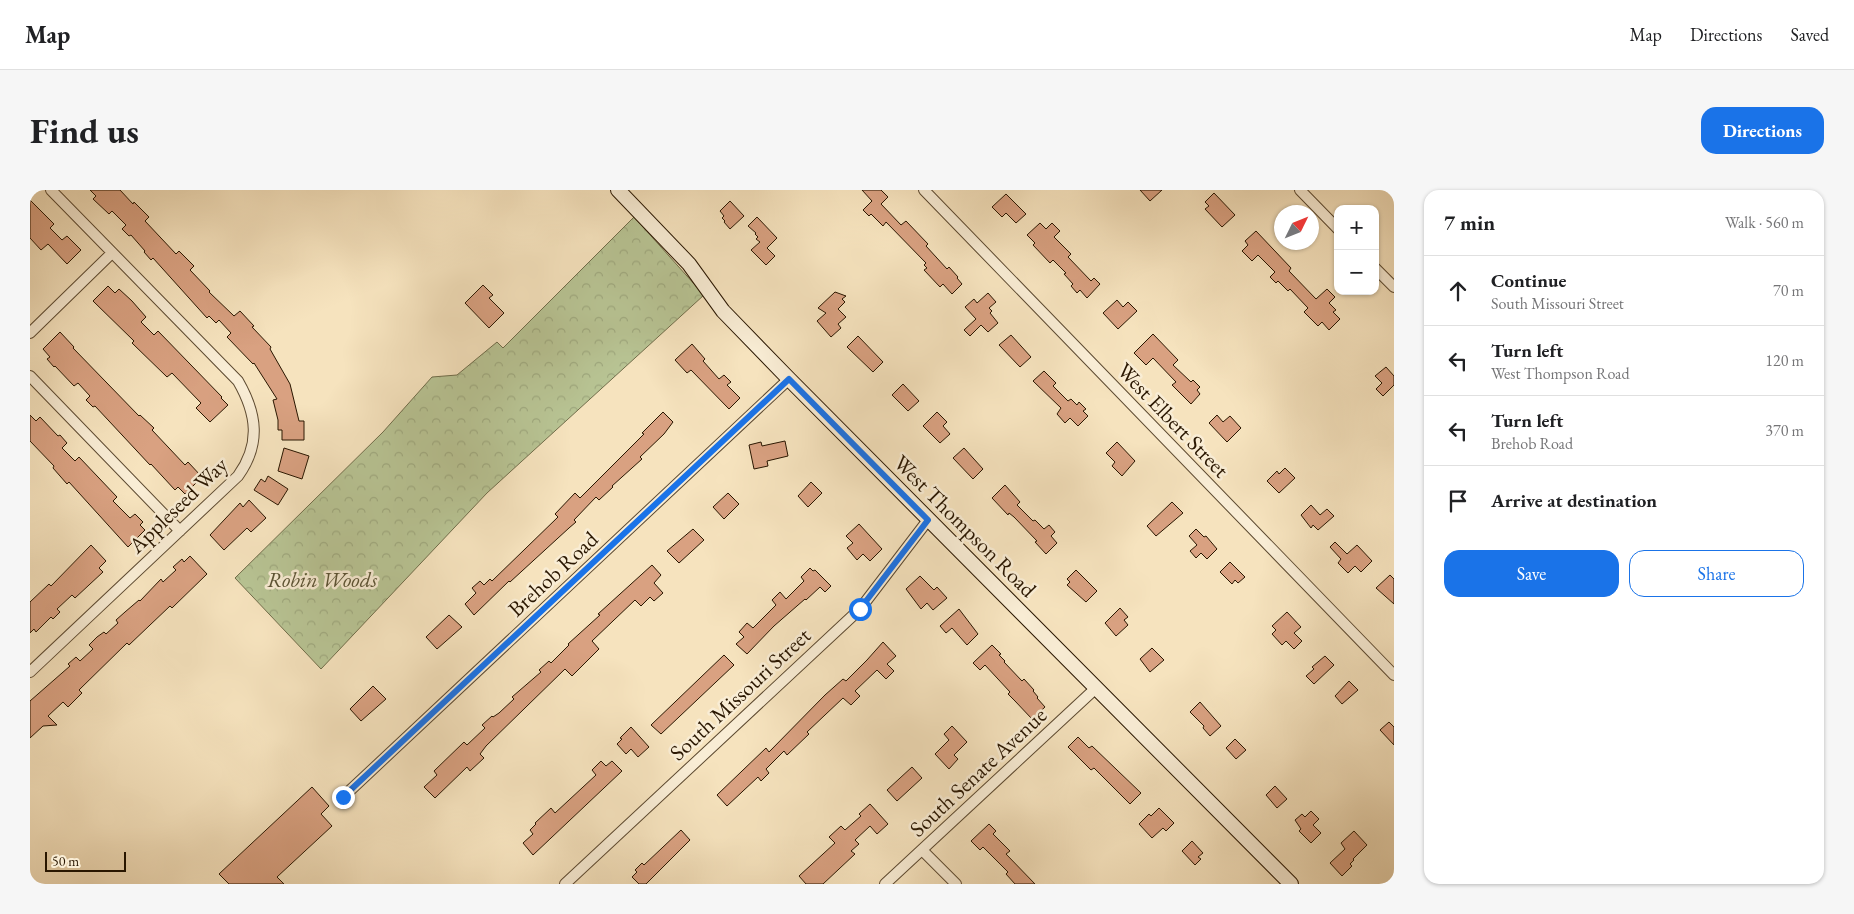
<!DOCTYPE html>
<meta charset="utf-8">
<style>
body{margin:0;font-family:"EB Garamond",serif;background:#f6f6f6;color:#202124}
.controls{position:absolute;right:15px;top:15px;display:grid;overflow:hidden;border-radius:10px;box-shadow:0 1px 4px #0004}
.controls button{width:45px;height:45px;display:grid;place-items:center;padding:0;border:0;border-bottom:1px solid #e0e0e0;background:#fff;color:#202124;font:25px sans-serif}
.compass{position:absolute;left:1244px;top:15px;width:45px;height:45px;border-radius:50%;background:#fff;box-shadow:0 1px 4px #0004;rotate:47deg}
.scale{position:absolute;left:15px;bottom:12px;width:81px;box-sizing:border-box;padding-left:5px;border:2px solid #291600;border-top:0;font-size:14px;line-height:18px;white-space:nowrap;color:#291600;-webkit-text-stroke:4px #f9edd5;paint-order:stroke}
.stop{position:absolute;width:15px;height:15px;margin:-11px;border:4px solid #1a73e8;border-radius:50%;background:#fff}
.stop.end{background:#1a73e8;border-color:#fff;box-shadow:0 1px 5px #0008}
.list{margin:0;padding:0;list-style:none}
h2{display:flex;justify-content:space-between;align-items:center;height:65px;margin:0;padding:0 20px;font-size:21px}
h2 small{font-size:16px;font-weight:400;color:#757577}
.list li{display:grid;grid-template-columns:32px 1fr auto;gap:15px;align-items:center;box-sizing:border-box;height:70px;padding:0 20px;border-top:1px solid #e0e0e0}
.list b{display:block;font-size:19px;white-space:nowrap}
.list p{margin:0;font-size:16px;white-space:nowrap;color:#757577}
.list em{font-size:16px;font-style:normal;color:#757577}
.actions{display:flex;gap:10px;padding:15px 20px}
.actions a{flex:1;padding:11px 0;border:1px solid #1a73e8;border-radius:15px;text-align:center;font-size:18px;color:#1a73e8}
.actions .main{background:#1a73e8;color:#fff}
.icon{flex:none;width:28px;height:28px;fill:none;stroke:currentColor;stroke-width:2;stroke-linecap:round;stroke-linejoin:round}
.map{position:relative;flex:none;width:1364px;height:694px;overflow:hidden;border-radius:15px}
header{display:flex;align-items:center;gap:30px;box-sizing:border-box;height:70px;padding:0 25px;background:#fff;border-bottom:1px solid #e0e0e0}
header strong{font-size:24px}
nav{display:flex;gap:28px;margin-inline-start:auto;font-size:18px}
.intro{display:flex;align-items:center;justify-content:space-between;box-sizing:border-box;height:120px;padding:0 30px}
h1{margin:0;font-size:35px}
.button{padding:12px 22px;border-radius:15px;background:#1a73e8;color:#fff;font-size:18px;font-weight:700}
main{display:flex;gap:30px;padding:0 30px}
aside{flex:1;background:#fff;border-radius:15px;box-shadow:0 1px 4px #0004}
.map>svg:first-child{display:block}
</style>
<header>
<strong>Map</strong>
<nav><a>Map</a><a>Directions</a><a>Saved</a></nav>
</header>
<div class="intro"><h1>Find us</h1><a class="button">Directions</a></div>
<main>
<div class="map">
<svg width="1364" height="694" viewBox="0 0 1364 694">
<defs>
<pattern id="forest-crowns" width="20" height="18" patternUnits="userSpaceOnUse" patternTransform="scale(1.25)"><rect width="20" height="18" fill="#b8c494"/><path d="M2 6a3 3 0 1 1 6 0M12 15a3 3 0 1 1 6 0" fill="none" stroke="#9ea87e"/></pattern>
</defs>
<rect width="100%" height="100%" fill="#f6e3be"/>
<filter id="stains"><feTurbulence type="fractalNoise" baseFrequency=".004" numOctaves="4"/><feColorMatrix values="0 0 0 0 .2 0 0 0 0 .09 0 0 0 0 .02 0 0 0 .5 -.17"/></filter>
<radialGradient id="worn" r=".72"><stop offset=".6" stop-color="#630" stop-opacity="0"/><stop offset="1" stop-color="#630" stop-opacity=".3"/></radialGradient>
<!-- forest -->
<path fill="url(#forest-crowns)" stroke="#706d4a" d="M604,27L674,105L457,303L291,479L205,388L353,242L402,187L427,185L467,152L473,158Z"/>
<!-- building -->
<path fill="#d9a181" stroke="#291600" d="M60,0H90L103,14L104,12L119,27L115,31L146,64L149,61L164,76L160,80L180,101L179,102L204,126L210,121L224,136L222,137L241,157L240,159L260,194L269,231H274V250H252V240H248V230L243,210L247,209L224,173L223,174L197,147L201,143L189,130L186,133L179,126L177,128L123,68L121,70L114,62L115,61L101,45L99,46L92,39L96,35L82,21L79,24L63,9L66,6Z
M832,0H851L858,7L851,14L871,35L876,31L898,54L896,56L917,79L919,77L928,87L927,88L932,94L922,104L913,94L910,97L894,80L897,78L894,75L896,73L856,32L853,36L841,24L839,26L833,20L842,11Z
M1110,0H1132L1120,11Z
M1184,3L1205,25L1192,37L1175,19L1179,16L1175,12Z
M976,4L996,24L986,33L976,23L972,27L962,17Z
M0,10L24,34L20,38L32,50L37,46L51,60L37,74L18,54L11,60L0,48Z
M700,11L714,26L700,39L694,32L695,31L692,28L694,26L690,21Z
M727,27L747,48L737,58L745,66L736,75L721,60L730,52L726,49L728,47L725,44L726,43L718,36Z
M1010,33L1016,39L1022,33L1030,41L1024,47L1041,64L1038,67L1061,91L1064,88L1070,94L1057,108L1050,100L1047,103L1041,96L1043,94L1034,84L1036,83L1023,70L1020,73L1003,55L1005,53L997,45Z
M1226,41L1261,78L1259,81L1286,109L1297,99L1305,107L1299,113L1306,120L1303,122L1310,129L1299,140L1292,132L1288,136L1274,122L1278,118L1260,99L1258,101L1248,91L1246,93L1240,87L1245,82L1228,65L1222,71L1212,61L1218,55L1215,51Z
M453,95L463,105L459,108L474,123L459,138L435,113Z
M78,96L85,103L89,99L102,111L116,127L111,132L124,145L128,141L192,207L191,208L198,215L180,232L166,218L171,213L142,183L137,187L102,153L104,151L63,111Z
M805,102L816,106L812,109L815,112L808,119L816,127L808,134L811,138L801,147L787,131L796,123L788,118Z
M958,103L966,112L959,118L962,121L960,123L968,133L958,142L951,135L940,146L934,140L946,129L935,117L944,109L947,113Z
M1087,110L1093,117L1098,112L1107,121L1088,139L1073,123Z
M30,142L44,157L43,158L109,226L110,225L124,238L122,240L155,275L158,272L172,287L155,304L148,297L145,300L121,274L120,275L65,216L63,217L56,210L60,206L48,193L44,196L25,176L24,177L17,169L20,167L13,159Z
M1123,144L1148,170L1143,175L1161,192L1163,190L1170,197L1167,200L1170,204L1161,214L1142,195L1146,192L1123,168L1116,175L1104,163Z
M981,145L1001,167L990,177L969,155Z
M828,146L853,172L843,182L817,157Z
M662,154L675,169L673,171L689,189L694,185L701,192L697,195L710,208L699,219L661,180L657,183L645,170Z
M1356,177L1364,186V195L1353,206L1346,199L1352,193L1345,186Z
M1014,181L1026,193L1023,196L1038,211L1041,209L1047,215L1049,212L1056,219L1053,221L1058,226L1048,236L1040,228L1035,233L1027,224L1031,218L1003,191Z
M873,194L889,211L878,221L862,205Z
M633,222L643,232L634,244L610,267L612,269L582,296L583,297L569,310L566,307L544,330L546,332L539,338L480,392L479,391L444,425L435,414L446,403L442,398L450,391L454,395L460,389L462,391L528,327L525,324L545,303L550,308L614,244L612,243Z
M907,222L917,232L913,236L920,244L910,253L893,236Z
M0,225L6,231L10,227L28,246L30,245L37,253L32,258L45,271L49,267L87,307L83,311L100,328L105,324L113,332L110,335L115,340L98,357L39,292L37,294L23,278L24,276L0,251Z
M1187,225L1193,232L1200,226L1211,238L1197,252L1179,233Z
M755,251L758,266L737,271L738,276L724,279L719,255L731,252L732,256Z
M1087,252L1105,271L1092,286L1082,276L1085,272L1076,263Z
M254,258L279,266L272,289L248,281Z
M934,258L953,279L943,289L923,268Z
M1255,278L1265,288L1249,303L1237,291L1247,281L1249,284Z
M238,286L258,299L248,315L224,300L231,289L235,292Z
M781,292L792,303L778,317L768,306Z
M975,295L990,312L987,315L1003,331L1005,330L1014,339L1019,335L1025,342L1021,346L1027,353L1016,364L1005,352L1007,351L984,327L979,323L978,325L962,308Z
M698,303L709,314L694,329L683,317Z
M219,310L236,328L221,342L217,338L194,360L180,345L210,313L213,317Z
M1142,312L1153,323L1126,346L1117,336Z
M1281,315L1290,325L1297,319L1304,326L1288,340L1283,335L1281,338L1271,325Z
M829,334L852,359L840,371L833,364L827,370L817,358L823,353L816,346Z
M663,339L674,350L649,373L637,361Z
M1166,339L1174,347L1176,346L1187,359L1177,369L1171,363L1166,368L1160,361L1167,355L1159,346Z
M1305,352L1317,364L1327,355L1342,371L1331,382L1325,376L1318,383L1308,373L1311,369L1300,357Z
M61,355L76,371L69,378L73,382L45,408L42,405L27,419L30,422L23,429L21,427L6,442L4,439L0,443V412L19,394L21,396Z
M160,366L177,384L142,418L140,416L99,455L97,453L49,500L52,503L38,517L33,512L18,526L27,535L13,536L0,548V511L40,476L38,474L46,467L50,471L63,459L59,455L67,447L74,442L76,444L88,433L86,430L95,422L109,410L110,411L131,389L133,392L146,380L143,377L152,369L154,372Z
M1200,372L1215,387L1208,393L1205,390L1202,394L1190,382Z
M622,375L631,385L624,393L633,403L624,411L620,407L611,416L605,410L562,451L569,459L542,486L535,479L456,556L450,564L454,568L440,581L437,577L405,608L394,597L407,585L404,581L434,552L437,555L455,538L452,535L462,526L463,527L469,523L484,509L482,507L511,482L509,480L519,471L521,473L539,455L538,454L570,425L568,424Z
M780,378L783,381L785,380L801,396L795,402L790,397L776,410L775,409L744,436L717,464L706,454L714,447L709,442L717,433L723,438L746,415L742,410L750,402L756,409L774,391L771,387Z
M1046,380L1067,401L1056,412L1037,395L1040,392L1037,389Z
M1360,385L1364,389V414L1346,398Z
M890,386L904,400L907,397L917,408L903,420L897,413L891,419L876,399Z
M1090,418L1098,427L1094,430L1098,435L1086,446L1075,433Z
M929,419L948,444L937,455L922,438L916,443L910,436Z
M1257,422L1271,437L1264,443L1272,451L1264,459L1256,451L1252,455L1242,444L1246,440L1242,436Z
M419,425L432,437L407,459L396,447Z
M853,452L866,466L857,474L864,481L856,489L847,480L825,501L830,506L821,515L813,508L777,542L779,544L757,565L754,561L736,579L739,583L731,591L728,587L697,616L687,605L736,558L739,562L795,505L813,489L816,491L837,470Z
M962,455L971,464L969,465L975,471L974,472L992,491L994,489L1004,500L1003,501L1008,507L1007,508L1015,517L1002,529L985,511L978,504L980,502L955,475L950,480L943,473Z
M1122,458L1134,470L1120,482L1110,469Z
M694,465L704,475L631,544L621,535Z
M1295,466L1304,475L1284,494L1276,486L1284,479L1282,477Z
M1319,491L1328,500L1312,514L1305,506Z
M343,496L356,509L331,531L320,519Z
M1170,512L1191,536L1180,546L1173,538L1174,536L1160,522Z
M1359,532L1364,537V555L1350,540Z
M922,536L937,552L924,565L928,569L919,579L905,564L919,550L914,544Z
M601,537L619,557L608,567L601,559L596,564L587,554L592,549L590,548Z
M1048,547L1059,558L1062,556L1111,603L1100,614L1064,578L1061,580L1038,557Z
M1205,549L1216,560L1206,569L1196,558Z
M571,571L576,576L582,571L592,581L503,665L493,653L503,644L500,640L506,634L505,633L521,618L525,623L566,585L562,580Z
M882,577L892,588L867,611L857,600Z
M1245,596L1257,609L1247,618L1236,605Z
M282,597L299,616L291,624L302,636L247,687L254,694H199L189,684Z
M840,614L858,634L847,644L840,636L825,650L829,654L821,661L825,664L793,694H776L769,686L805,653L799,647L811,636L815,640L831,626L829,624Z
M1129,618L1144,633L1136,641L1133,638L1122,648L1109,634L1119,624L1121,626Z
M1281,621L1289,629L1283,635L1291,643L1281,653L1269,641L1271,639L1265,630L1272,624L1275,627Z
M959,634L966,641L963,644L980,661L976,664L1005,694H985L976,684L978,682L953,657L950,660L941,651Z
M651,640L660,650L616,694H609L602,687L607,682L605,680L612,673L614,675Z
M1324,641L1337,655L1323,669L1324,670L1320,674L1322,676L1312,686L1300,673L1315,659L1311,653Z
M1162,651L1173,663L1168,667L1171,669L1165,675L1152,661Z"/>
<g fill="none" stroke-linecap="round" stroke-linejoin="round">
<defs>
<path id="minor" d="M894,0L1364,485
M1270,0L1308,39
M1345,78L1364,97
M0,143L82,63
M0,186L150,341
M0,482L208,286C231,254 227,224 208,191L21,0
M313,607L759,189
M892,660L926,694
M535,694L830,419L898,330
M855,694L1066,498"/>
<path id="secondary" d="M588,0L659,74L693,121L759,189L1261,694"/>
</defs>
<!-- minor casing -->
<use href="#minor" stroke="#5c4930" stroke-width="12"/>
<!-- secondary casing -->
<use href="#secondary" stroke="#291600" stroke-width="16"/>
<!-- minor -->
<use href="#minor" stroke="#f9edd5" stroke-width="10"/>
<!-- secondary -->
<use href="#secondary" stroke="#f9edd5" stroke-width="14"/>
</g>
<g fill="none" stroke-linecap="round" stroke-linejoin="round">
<!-- route -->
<path stroke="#1a73e8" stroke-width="6" d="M313,607L759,189L898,330L830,419"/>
</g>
<g text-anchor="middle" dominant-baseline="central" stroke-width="5" stroke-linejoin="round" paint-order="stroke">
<!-- street labels -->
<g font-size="22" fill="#291600" stroke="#f9edd5">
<text transform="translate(1143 230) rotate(46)">West Elbert Street</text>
<text transform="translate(148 315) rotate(-44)">Appleseed Way</text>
<text transform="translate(935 336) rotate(45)">West Thompson Road</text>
<text transform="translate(523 384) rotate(-43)">Brehob Road</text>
<text transform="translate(710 504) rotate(-43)">South Missouri Street</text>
<text transform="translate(948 582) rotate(-43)">South Senate Avenue</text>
</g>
<!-- park labels -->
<g font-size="22" font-style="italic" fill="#5b5334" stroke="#f9edd5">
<text x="292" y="389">Robin Woods</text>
</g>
</g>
<rect width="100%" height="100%" filter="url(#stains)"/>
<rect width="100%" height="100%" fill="url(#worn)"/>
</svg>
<div class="controls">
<button>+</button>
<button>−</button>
</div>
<svg class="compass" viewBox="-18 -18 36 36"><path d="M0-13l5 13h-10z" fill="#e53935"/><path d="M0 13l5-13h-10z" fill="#757577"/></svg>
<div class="scale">50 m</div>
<div class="stop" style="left:830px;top:419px"></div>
<div class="stop end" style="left:313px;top:607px"></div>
</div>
<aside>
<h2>7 min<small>Walk · 560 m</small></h2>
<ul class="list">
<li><svg class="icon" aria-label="ahead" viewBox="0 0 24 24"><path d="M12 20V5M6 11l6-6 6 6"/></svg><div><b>Continue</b><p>South Missouri Street</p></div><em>70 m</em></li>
<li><svg class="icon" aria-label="left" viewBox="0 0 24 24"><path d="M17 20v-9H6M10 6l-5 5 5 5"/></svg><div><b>Turn left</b><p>West Thompson Road</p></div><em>120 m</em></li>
<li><svg class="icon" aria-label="left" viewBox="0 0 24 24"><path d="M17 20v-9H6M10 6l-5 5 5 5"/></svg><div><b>Turn left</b><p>Brehob Road</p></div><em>370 m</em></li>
<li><svg class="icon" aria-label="arrive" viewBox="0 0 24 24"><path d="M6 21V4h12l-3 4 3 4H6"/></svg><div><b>Arrive at destination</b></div></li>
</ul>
<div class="actions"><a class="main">Save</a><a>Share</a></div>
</aside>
</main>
